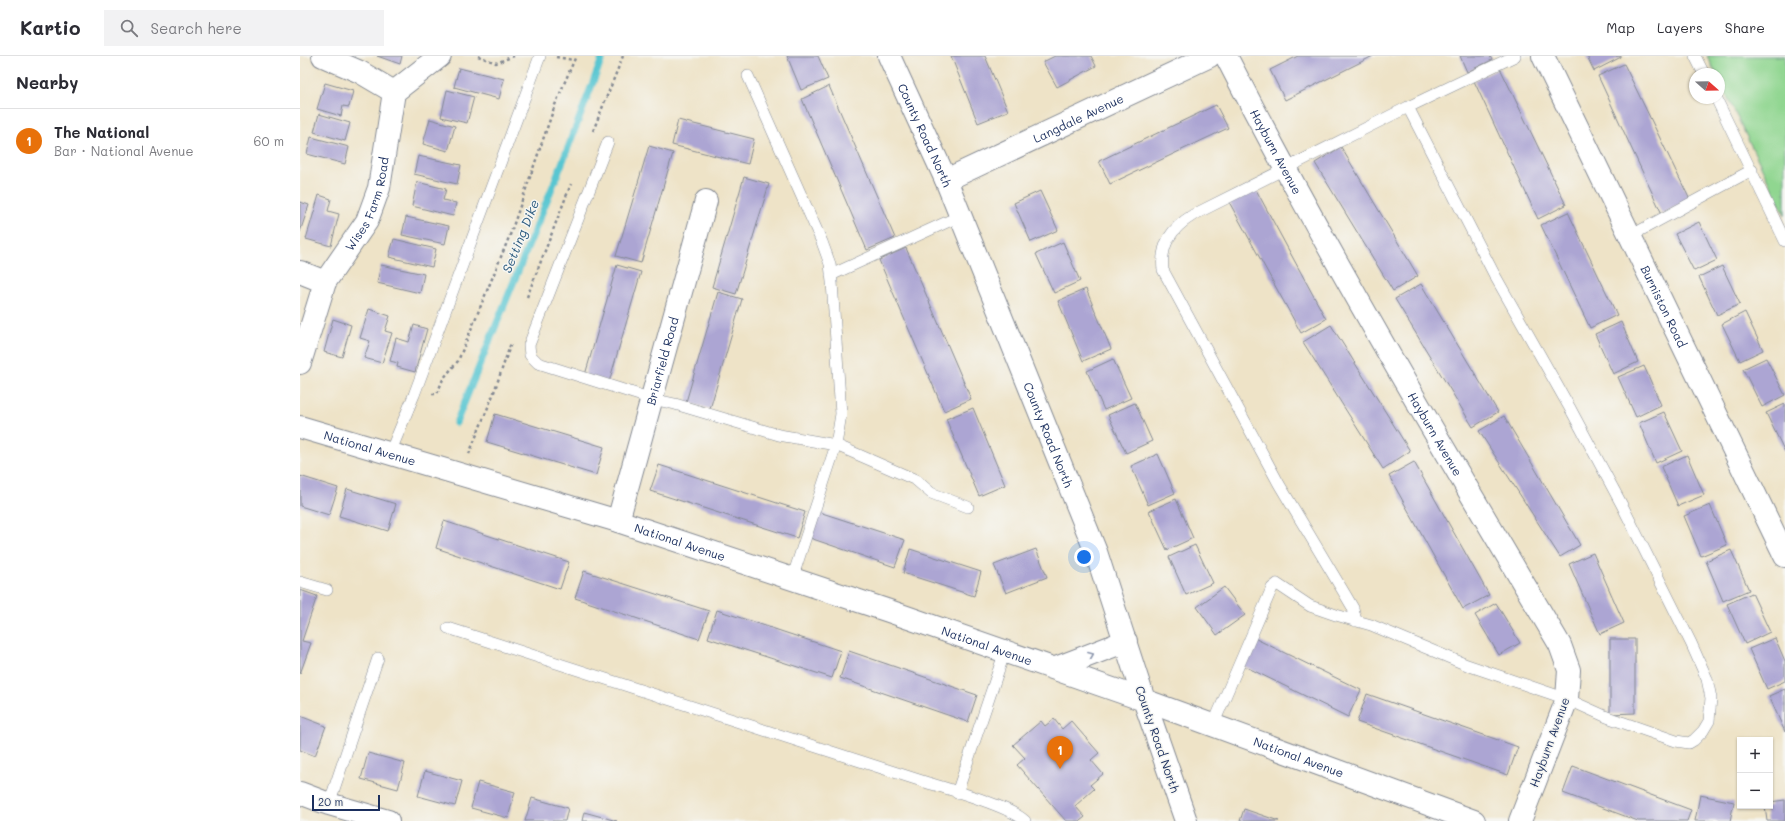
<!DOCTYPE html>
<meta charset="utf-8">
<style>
body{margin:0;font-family:Mali,sans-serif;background:#f2f2f3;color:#2b2b33}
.controls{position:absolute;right:12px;bottom:12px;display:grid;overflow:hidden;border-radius:0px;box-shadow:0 1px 3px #0004}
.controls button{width:36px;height:36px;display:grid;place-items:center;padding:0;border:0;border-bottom:1px solid #e1e1e2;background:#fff;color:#2b2b33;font:20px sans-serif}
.compass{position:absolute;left:1389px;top:12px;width:36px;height:36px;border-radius:50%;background:#fff;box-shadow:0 1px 3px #0004;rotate:110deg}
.scale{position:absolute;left:12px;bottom:10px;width:68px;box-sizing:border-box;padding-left:4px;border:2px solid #1b2f5e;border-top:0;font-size:11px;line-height:14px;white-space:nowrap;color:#1b2f5e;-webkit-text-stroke:3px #f6f6f2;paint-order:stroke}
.you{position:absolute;left:784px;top:501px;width:14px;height:14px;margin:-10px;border:3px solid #fff;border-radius:50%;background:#1a73e8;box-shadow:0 0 0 6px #1a73e833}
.badge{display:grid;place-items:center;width:26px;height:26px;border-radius:50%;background:#7c3aed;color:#fff;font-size:13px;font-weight:700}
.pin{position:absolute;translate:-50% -33px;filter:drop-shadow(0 1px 2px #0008)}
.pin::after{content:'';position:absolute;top:21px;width:14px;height:12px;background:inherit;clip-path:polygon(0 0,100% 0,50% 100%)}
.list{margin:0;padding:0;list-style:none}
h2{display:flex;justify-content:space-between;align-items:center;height:52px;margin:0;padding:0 16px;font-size:17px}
h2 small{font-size:13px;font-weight:400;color:#7c7c81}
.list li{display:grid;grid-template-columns:26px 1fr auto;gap:12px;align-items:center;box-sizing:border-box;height:64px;padding:0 16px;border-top:1px solid #e1e1e2}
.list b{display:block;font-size:15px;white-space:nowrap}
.list p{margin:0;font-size:13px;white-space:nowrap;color:#7c7c81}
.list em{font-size:13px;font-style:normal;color:#7c7c81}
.icon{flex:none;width:22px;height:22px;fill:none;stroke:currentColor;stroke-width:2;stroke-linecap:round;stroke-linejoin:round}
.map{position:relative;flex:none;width:1485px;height:765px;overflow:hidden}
header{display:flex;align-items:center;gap:24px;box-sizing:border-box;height:56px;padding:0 20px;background:#fff;border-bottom:1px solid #e1e1e2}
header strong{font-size:19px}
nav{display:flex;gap:22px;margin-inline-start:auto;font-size:14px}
.search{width:280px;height:36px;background:#f2f2f3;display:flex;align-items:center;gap:10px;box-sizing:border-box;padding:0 14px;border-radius:0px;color:#7c7c81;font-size:15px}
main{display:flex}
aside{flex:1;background:#fff}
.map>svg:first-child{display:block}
</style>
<header>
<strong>Kartio</strong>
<div class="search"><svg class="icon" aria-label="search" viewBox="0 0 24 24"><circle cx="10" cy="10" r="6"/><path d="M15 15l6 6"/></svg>Search here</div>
<nav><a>Map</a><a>Layers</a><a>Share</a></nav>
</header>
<main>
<aside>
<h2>Nearby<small></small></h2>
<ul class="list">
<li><span class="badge" style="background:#e8710a">1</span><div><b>The National</b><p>Bar · National Avenue</p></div><em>60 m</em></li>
</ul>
</aside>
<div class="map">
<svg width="1485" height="765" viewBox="0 0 1485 765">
<rect width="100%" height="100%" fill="#f6f6f2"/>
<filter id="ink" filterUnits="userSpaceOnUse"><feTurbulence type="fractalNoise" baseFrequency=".025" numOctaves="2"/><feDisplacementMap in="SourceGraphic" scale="8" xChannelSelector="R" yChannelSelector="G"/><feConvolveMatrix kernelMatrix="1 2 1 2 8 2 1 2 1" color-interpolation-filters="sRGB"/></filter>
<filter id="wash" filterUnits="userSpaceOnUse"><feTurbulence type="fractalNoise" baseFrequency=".012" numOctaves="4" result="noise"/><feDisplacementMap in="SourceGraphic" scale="16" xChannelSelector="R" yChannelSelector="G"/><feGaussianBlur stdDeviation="0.9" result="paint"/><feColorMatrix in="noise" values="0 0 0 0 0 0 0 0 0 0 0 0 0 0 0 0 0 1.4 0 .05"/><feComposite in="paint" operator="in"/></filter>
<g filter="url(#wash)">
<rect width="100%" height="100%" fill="#eee3c7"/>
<!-- green -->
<path fill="#90d690" stroke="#568277" d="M1407,0H1485V159L1419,24V18H1416Z"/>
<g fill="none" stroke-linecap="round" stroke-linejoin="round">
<!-- stream -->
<path stroke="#59c6d1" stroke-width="7" d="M156,367L261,110L303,0"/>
</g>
<g id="blocks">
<!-- building -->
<path fill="#aca5d3" d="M77,0H102L100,8Z
M487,0H518L528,23L501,34Z
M651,0H685L708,55L678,67Z
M755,0H791L796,10L757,31L743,6Z
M998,0H1073L985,44L970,14Z
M1160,0H1190L1192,4L1167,16Z
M1287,0H1321V1L1294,15Z
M1324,8L1390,144L1362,158L1298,20Z
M159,12L204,23L199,43L154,31Z
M1200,12L1266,149L1238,163L1174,25Z
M25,27L53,35L49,51L43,50L41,60L17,53Z
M529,30L595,182L567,194L502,43Z
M147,34L174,41L167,67L141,61Z
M916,49L928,72L810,128L799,105Z
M19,58L50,67L45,85L14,76Z
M130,63L155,70L148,95L123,88Z
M378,64L454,83L448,108L372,89Z
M11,81L49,91L45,108L7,98Z
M349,90L373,97L341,207L316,200Z
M1041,91L1118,220L1093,235L1015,107Z
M118,100L161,109L157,128L114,118Z
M444,121L469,128L436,238L412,231Z
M117,126L146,133L143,144L156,147L153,160L112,150Z
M954,130L1026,263L1001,277L928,144Z
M740,135L758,174L731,186L714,147Z
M19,139L31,143L28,155L39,158L31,190L6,183Z
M0,146L9,149L0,176Z
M1268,156L1317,259L1290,272L1241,169Z
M106,161L149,170L145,188L102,179Z
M1399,166L1417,204L1394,215L1375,178Z
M94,183L136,193L132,211L89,201Z
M763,186L780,225L754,237L736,198Z
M606,192L671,343L644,355L579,204Z
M81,209L124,218L120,237L77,227Z
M317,209L341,216L309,326L285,319Z
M1422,210L1440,248L1417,259L1399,221Z
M1121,228L1198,356L1173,371L1095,243Z
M786,233L811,293L783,305L758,245Z
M418,236L442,243L410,353L386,346Z
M69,253L90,260L85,275L92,277L82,307L64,302L70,285L60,282Z
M1445,256L1463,294L1440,305L1422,268Z
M33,263L51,269L42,301L24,296Z
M1321,266L1338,306L1313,318L1295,278Z
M114,269L127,273L115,316L97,311L98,307L90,305L96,282L109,286Z
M1031,269L1110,395L1083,413L1003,286Z
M1466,302L1485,339L1462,351L1443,313Z
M813,303L831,342L804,354L787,315Z
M1344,310L1361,349L1336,361L1318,321Z
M835,347L852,385L826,397L808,359Z
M1485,348V396L1466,357Z
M673,352L705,429L679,440L646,363Z
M1364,356L1382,395L1356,407L1339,367Z
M195,358L304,391L296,419L187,386Z
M1204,360L1280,489L1260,501L1179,375Z
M858,398L875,437L848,449L831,410Z
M1387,399L1404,439L1378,450L1361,411Z
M1114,406L1189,539L1163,553L1089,420Z
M359,409L505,456L497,482L350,435Z
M0,420L38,432L29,459L0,450Z
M47,433L96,448L88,475L39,460Z
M876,443L893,482L867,494L849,455Z
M1410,449L1427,489L1401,500L1384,460Z
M516,455L605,484L595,511L507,481Z
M144,465L269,506L260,533L136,492Z
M895,489L913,527L886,539L869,501Z
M610,493L681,516L674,540L603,517Z
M736,493L747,521L706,537L694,509Z
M1431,494L1449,534L1423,545L1406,505Z
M1293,497L1324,567L1300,578L1269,508Z
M284,515L409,555L399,583L275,542Z
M924,531L945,559L917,579L897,551Z
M0,534L17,540L2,585L11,587L0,618Z
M1452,537L1470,576L1445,588L1427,548Z
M1196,547L1220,587L1199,599L1175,559Z
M417,554L541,595L532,622L408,582Z
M954,582L1061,634L1048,661L942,609Z
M1475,582L1485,605V625L1467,633L1449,593Z
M1310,583H1335V657L1310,658Z
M549,595L677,639L668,666L540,622Z
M1485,633V676L1469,640Z
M1067,638L1218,691L1208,719L1057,666Z
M0,660L26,670L15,700L0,694Z
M754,663L762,673L771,665L799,697L791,704L803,718L790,729L794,733L775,750L785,761L780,765H766L717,709L725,702L713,689L741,665L745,670Z
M68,697L105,707L98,733L61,723Z
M1273,710L1391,754L1387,765H1338L1263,737Z
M125,715L162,725L155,750L118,740Z
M178,726L215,736L208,762L171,752Z
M1400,739L1434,746L1430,765H1395Z
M232,742L268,752L265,765H225Z
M1485,744V765H1467L1465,750H1470V746Z
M944,753L979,765H940Z
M284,756L317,765H282Z"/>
</g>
</g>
<g filter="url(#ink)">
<use href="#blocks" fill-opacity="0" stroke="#848992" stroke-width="1"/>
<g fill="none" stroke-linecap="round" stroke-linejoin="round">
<defs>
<path id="service" d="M1395,0L1404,18
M448,20L522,186L530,208L532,226L541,358L536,389L492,523
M1416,42L1485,185
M308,86L229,289L230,299L238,307L352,343L375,348L479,379L536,389L616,424L631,437L668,451
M1330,180L1452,114
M531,219L660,160
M90,397L114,339L240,0
M0,526L27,534
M1056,565L1053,552L1046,540L979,428L863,214C860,188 872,172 893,159L1108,51
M148,572L625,726C648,733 710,750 725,765
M913,669L972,532L977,528L1010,550L1036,559L1071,569L1167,609L1267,643L1307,661L1376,685L1389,687L1394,684L1403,675L1409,665L1411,642L1407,623L1391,587L1323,451L1271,354L1194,218L1108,51L1215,0
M657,737L705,595
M29,748L78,602"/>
<g id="minor">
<path d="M23,0L60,16L94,36"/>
<path id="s1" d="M926,0C1029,201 1145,395 1260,589L1269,614L1267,643L1220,765"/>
<path id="s2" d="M1243,0L1485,500"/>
<path id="s3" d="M646,124L910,0"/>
<path d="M0,216L25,226"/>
<path id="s4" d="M0,307L25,226L67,165L79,132L94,36L140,0"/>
<path id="s5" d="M0,371L318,465L589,555L844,644L886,765"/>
<path id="s6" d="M318,465L406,145"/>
<path d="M756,612L826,585"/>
<path d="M0,737L29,748L88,765"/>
</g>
<g id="tertiary">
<path id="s7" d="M589,0L646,124L796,496L844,644L1174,765"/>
</g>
</defs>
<!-- service casing -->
<use href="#service" stroke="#848992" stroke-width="12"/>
<!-- minor casing -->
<use href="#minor" stroke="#848992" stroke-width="24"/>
<!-- tertiary casing -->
<use href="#tertiary" stroke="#848992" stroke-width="24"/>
<!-- path -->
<path stroke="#848992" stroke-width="2.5" stroke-dasharray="3 3" stroke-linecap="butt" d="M178,0L196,7L214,0
M256,1L273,4
M293,75L323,0
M227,241L271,128
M132,338H137L143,323L158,305L210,179L255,49L276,0
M169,398L193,339L211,287"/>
<!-- service -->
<use href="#service" stroke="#fff" stroke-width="11"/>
<!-- minor -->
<use href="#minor" stroke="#fff" stroke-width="22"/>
<!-- tertiary -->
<use href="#tertiary" stroke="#fff" stroke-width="22"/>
</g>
<!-- one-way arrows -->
<defs><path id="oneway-chevron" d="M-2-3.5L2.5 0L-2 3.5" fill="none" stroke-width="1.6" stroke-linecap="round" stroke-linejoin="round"/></defs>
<use stroke="#8d97ae" href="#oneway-chevron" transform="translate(791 599) rotate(-22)"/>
</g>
<g text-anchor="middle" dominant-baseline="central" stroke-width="3" stroke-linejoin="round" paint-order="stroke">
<!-- street labels -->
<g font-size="12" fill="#1b2f5e" stroke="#f6f6f2">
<text stroke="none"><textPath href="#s3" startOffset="146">Langdale Avenue</textPath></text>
<text stroke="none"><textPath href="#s7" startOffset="87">County Road North</textPath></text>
<text stroke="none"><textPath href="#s1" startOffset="108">Hayburn Avenue</textPath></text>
<text stroke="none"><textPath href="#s4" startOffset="175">Wises Farm Road</textPath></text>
<text stroke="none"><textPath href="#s2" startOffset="278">Burniston Road</textPath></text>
<text stroke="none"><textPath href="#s6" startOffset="166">Briarfield Road</textPath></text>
<text stroke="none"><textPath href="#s7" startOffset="411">County Road North</textPath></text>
<text stroke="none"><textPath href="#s1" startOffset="432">Hayburn Avenue</textPath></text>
<text stroke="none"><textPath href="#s5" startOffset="73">National Avenue</textPath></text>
<text stroke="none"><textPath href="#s5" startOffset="397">National Avenue</textPath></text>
<text stroke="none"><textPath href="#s5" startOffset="721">National Avenue</textPath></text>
<text transform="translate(858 683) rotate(71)">County Road North</text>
<text transform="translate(1249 686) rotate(-70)">Hayburn Avenue</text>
<text stroke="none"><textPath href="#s7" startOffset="858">National Avenue</textPath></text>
</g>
<!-- water labels -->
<g font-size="13" font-style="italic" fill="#2e5c80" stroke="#f6f6f2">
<text transform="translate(220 180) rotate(-68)">Setting Dike</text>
</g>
</g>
</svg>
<div class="controls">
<button>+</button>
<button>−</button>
</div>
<svg class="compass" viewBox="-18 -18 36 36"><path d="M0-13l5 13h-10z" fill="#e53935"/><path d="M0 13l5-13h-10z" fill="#7c7c81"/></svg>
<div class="scale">20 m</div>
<div class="you"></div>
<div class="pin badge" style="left:760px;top:713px;background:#e8710a">1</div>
</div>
</main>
